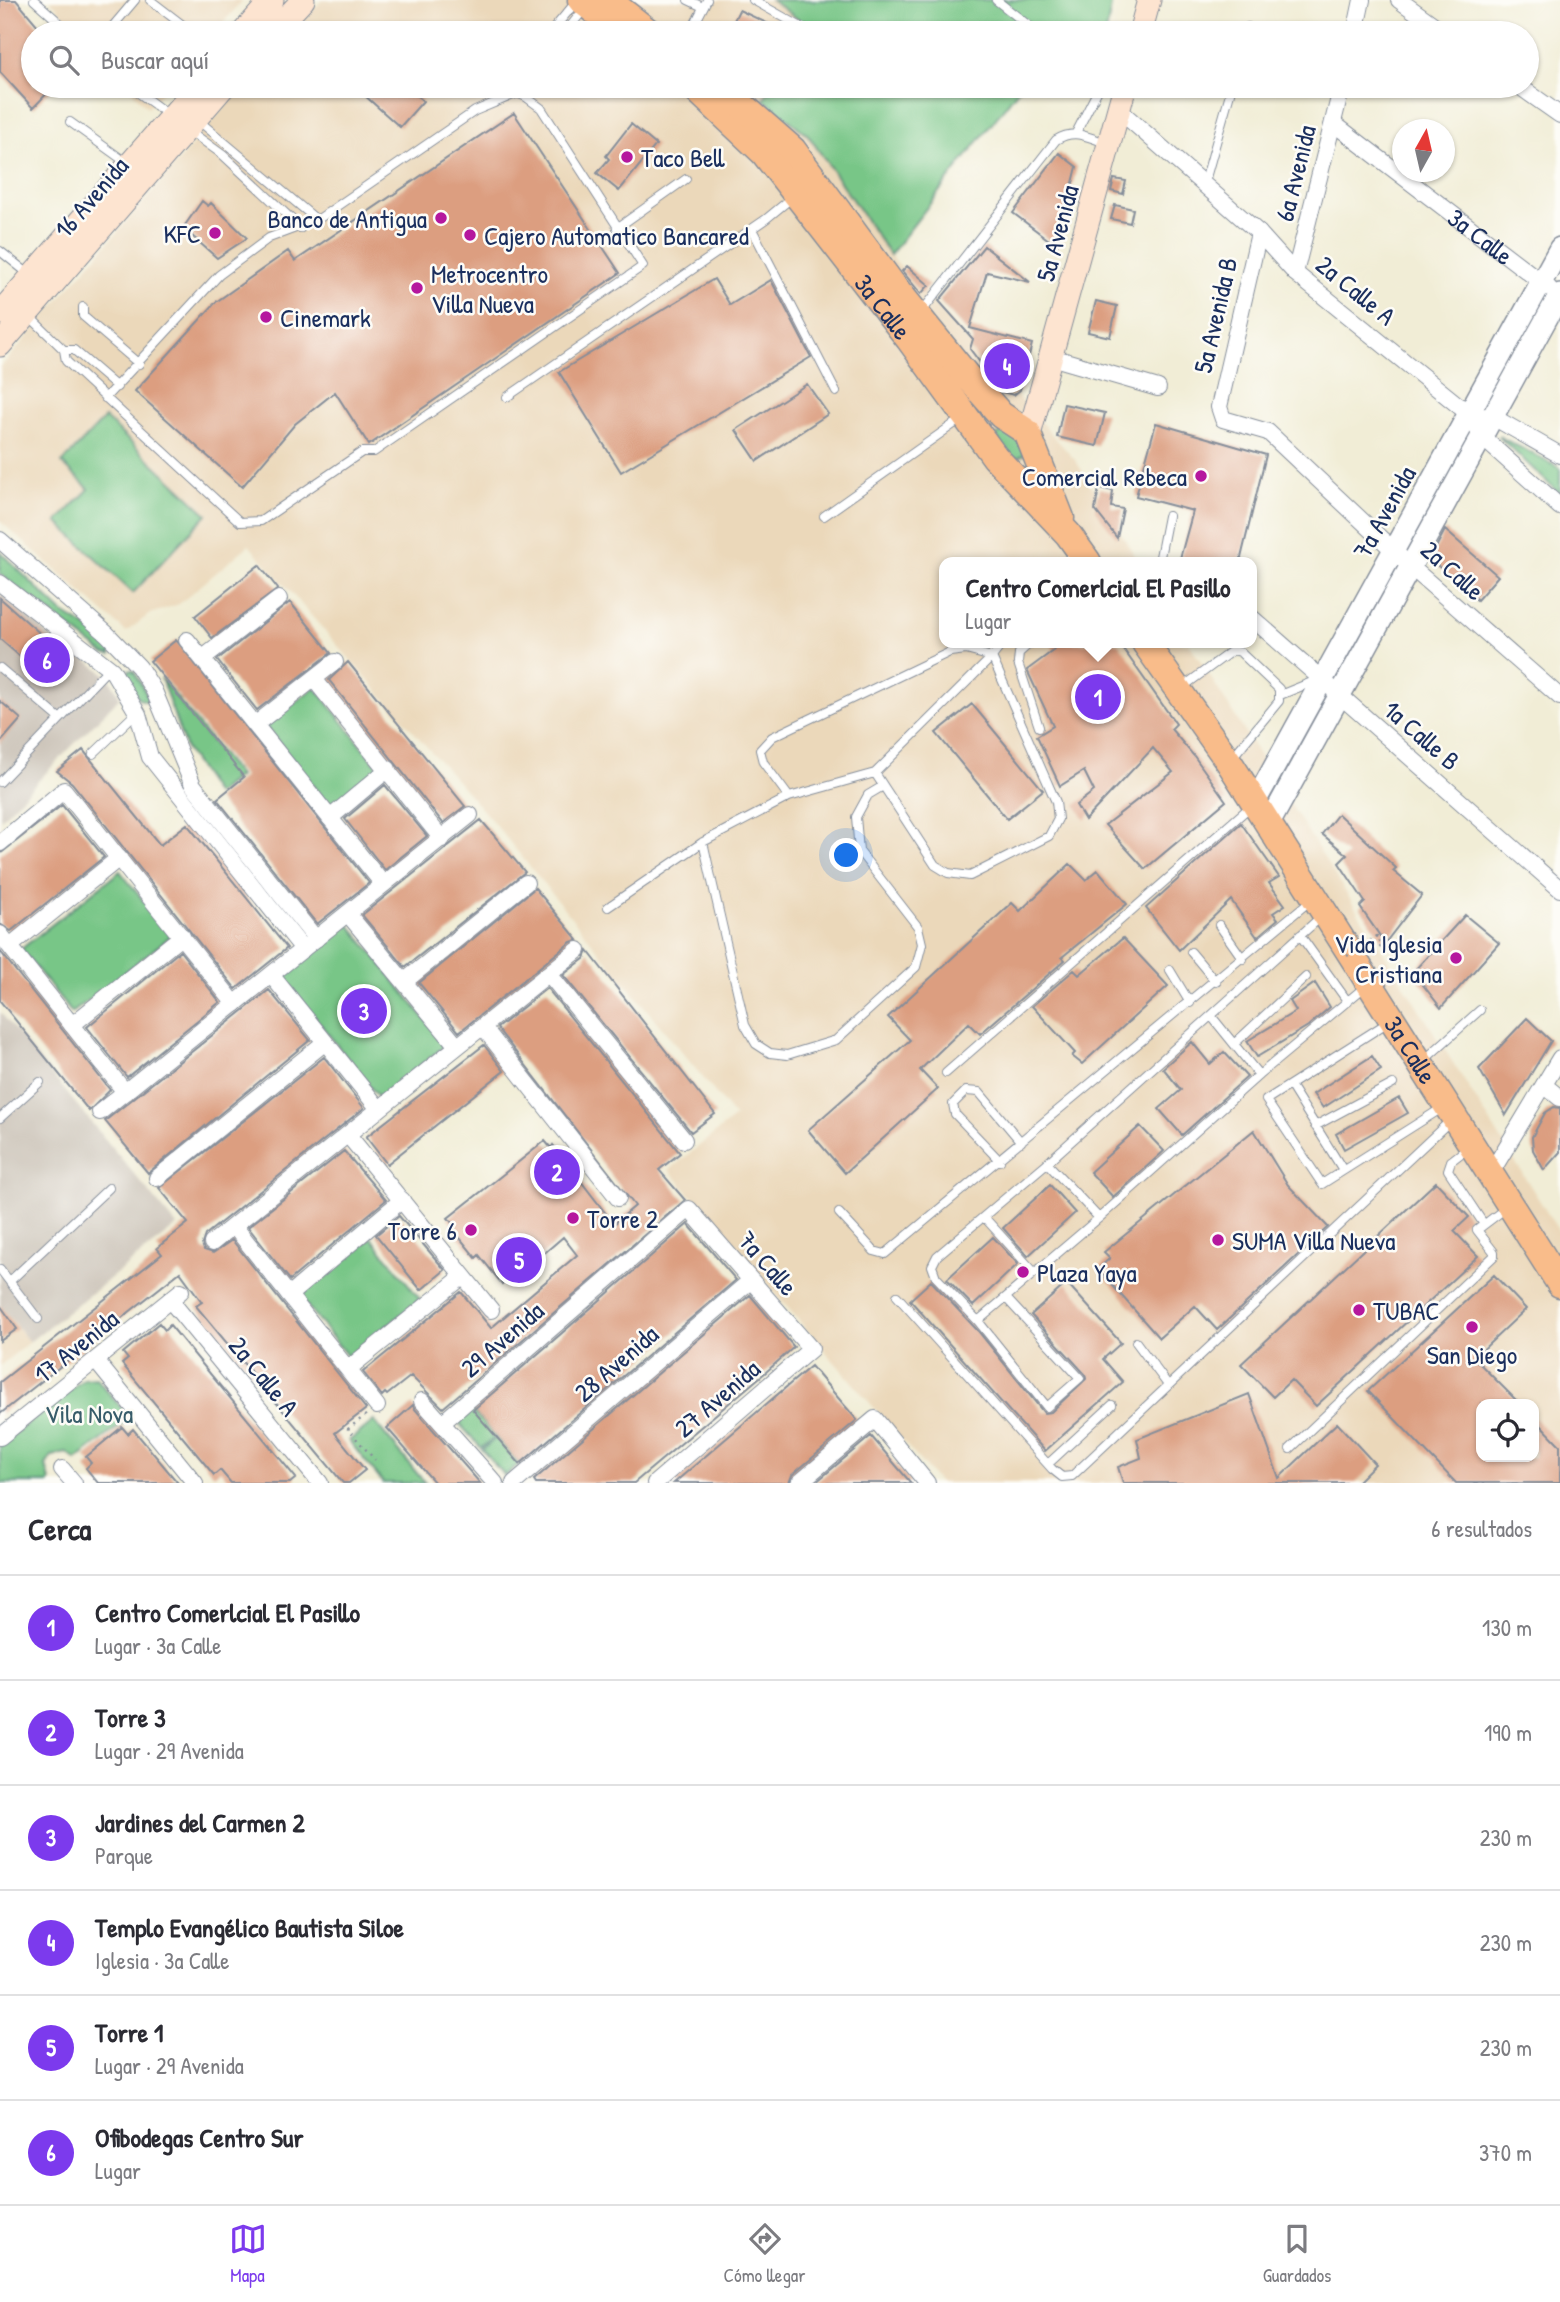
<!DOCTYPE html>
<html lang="es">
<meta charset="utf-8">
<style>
body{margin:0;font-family:"Patrick Hand",sans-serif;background:#f2f2f3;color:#2b2b33}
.controls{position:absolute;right:21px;bottom:21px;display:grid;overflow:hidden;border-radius:14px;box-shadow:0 2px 5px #0004}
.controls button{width:63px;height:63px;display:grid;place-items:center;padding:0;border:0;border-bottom:2px solid #e1e1e2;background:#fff;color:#2b2b33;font:35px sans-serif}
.compass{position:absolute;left:1392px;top:119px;width:63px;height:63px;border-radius:50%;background:#fff;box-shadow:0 2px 5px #0004;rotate:8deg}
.you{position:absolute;left:847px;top:856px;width:24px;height:24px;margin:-18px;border:5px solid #fff;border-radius:50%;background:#1a73e8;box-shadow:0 0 0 10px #1a73e833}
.badge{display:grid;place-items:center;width:46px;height:46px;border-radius:50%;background:#7c3aed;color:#fff;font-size:23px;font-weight:700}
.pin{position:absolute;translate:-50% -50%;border:4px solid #fff;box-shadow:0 2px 7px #0006}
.popup{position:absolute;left:939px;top:557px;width:318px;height:91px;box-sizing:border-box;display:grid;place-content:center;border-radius:14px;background:#fff;filter:drop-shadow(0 2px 5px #0005);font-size:23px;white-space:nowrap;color:#7c7c81}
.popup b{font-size:26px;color:#2b2b33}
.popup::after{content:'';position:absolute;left:50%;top:100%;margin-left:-14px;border:14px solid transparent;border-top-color:#fff}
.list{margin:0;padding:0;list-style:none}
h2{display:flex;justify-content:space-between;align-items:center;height:91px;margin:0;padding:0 28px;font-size:30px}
h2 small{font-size:23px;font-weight:400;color:#7c7c81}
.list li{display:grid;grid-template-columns:46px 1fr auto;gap:21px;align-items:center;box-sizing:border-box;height:105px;padding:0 28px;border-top:2px solid #e1e1e2}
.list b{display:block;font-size:26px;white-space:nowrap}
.list p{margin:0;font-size:23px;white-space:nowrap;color:#7c7c81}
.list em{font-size:23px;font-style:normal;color:#7c7c81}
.icon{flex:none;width:38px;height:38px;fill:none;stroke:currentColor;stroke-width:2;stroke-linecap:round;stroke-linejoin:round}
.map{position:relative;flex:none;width:1560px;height:1483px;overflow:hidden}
.search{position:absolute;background:#fff;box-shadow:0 2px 5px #0004;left:21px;right:21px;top:21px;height:77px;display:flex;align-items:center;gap:18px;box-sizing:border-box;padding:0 24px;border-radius:38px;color:#7c7c81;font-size:26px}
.sheet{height:721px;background:#fff}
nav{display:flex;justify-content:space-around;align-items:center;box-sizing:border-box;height:98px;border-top:2px solid #e1e1e2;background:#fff;font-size:19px;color:#7c7c81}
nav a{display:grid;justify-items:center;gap:4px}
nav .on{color:#7c3aed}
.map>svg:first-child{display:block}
</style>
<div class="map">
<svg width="1560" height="1483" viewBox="0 0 1560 1483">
<rect width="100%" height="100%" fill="#fdfcf7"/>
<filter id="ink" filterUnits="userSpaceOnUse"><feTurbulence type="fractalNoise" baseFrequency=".0143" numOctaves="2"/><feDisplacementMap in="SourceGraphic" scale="14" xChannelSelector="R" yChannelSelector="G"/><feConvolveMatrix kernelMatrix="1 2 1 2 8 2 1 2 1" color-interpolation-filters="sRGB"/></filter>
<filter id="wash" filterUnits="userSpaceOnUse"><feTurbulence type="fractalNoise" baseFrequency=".00686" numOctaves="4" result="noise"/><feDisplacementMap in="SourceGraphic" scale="28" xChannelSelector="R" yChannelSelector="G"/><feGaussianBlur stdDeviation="1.57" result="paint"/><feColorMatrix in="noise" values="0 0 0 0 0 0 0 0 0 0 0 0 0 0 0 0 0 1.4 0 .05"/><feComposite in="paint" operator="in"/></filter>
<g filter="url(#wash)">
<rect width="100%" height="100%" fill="#f1edd6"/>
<!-- built -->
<path fill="#ebd8ba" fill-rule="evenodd" d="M50,0H243L214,33H80Z
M322,0H771L812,30L810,33H291Z
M127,86H167L148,108Z
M243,86H773L764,99L808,135L890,255L1076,461L1139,562H944V643H1189L1560,1233V1483H939L669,1170L735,1117L494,823L249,545L179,604L150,614L126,632L0,521V368ZM1481,1404H1534V1457H1481Z
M0,1305L29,1342L0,1366Z"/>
<!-- industrial -->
<path fill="#cbc3b8" d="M0,592L62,647L75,651L108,676L120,697L0,820Z
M0,1012L177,1226L29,1342L0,1305Z"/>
<!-- green -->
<path fill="#78c687" stroke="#4a7a72" stroke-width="2" d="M771,0H1112L1106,33H810L812,29Z
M773,86H1021L890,255L808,135L763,99Z
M105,418L207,514L133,593L57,522L89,489L62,463Z
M1010,427L1025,454L1011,461L996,436Z
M1498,436L1560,468V494Z
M0,552L62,612L95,633L111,649V655L103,653L0,574Z
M129,670L134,671L148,697L147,701L139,699L126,677Z
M161,678L239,776L216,795L186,749Z
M315,687L380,769L331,808L265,726Z
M120,871L171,936L72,1013L21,949Z
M349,924L446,1045L379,1098L283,977Z
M372,1238L420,1299L348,1357L299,1296Z
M96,1378L130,1418L76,1460L67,1453L52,1456L46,1465L50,1481L48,1483H0V1445L84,1379Z
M472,1410L495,1437L481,1448L458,1422Z
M374,1421L425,1483H383L349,1441Z
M496,1438L519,1464L505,1476L482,1450Z"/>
<g id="blocks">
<!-- building -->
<path fill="#dc9e80" d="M0,0H16L44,33H33V86H54L33,108L0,72Z
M739,10L788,33H728Z
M354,86H406L423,101L400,127Z
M514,113L620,273L369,445L335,392L295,424L242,487L135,391L216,302L288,251L295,261Z
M631,124L656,145L619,191L597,173L609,159L606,156Z
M1059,153L1077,167L1057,246L1013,213Z
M1114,179L1126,181L1123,194L1111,191Z
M202,201L208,206L211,203L247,238L217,258L183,228Z
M1115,205L1133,209L1130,223L1111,219Z
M984,246L1030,282L987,272L970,328L1032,344L1020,390L1014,395L1002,392L970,349L973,339L939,301Z
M907,266L929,285L921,294L902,271Z
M714,279L730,305L771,280L811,357L621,472L559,372Z
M1096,301L1117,306L1110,337L1088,332Z
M807,384L828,414L757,461L736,430Z
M1064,404L1105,413L1097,446L1057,437Z
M1156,423L1266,455L1240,562H1179L1193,511L1136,496Z
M1099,488L1113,491L1111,507L1123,509L1117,538L1095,510Z
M1445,530L1498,576L1477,600L1430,559Z
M259,565L278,589L212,638L195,616Z
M0,598L69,659L49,682L0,639Z
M290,602L331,653L257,710L217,660Z
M176,640L369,883L317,924L217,799L244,777L150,661Z
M1050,643H1119L1176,724L1171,729L1194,756L1226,801L1145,869L1105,825L1173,772L1153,748L1085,820L1076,805L1094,791L1084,771L1060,786L1037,736L1053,726L1027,670L1054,650Z
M348,662L465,806L443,823L329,680Z
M0,701L21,719L0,743Z
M972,704L1043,790L1007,819L936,733Z
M83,750L160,845L187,824L287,948L236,989L72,783L57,771Z
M385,785L427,836L385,870L345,819Z
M62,805L104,857L11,931L0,924V854Z
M1338,814L1396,868L1393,871L1422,895L1385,943L1360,907L1365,902L1339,863L1347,855L1322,834Z
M481,820L525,872L405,967L362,915Z
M1241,823L1279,877L1269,883L1285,905L1273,913L1278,919L1257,937L1231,900L1179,950L1146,908Z
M1070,864L1086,880L1098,870L1127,904L1062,957L1065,960L980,1034L969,1023L920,1070L938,1089L845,1173L808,1130L910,1040L888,1017L1012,903L1020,911Z
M535,888L578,940L571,942L459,1032L419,983Z
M1465,915L1499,943L1441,1008L1413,972Z
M1123,938L1168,986L1082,1064L1072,1056L1075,1053L1032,1006L1074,970L1079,975Z
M0,951L110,1090L89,1111L0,1001Z
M180,951L220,1002L127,1077L87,1027Z
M588,951L715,1114L691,1132L563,975L585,958Z
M1315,983L1330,1007L1308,1026L1257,1057L1247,1041L1296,1011L1290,1001Z
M547,988L680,1153L659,1170L685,1200L443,1408L411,1376L387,1395L385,1393L382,1396L363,1372L461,1292L491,1328L577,1255L563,1237L511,1282L508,1279L502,1284L479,1255L476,1258L451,1227L454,1225L448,1218L545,1141L551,1148L553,1145L614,1224L635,1206L497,1028Z
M269,990L310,1040L148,1173L105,1121Z
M1527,1018L1551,1041L1506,1115L1479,1069Z
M1192,1042L1210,1064L1224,1052L1247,1077L1182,1135L1159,1109L1181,1090L1163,1068Z
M484,1045L504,1071L387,1164L366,1137Z
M1372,1056L1381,1070L1323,1108L1313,1094Z
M324,1057L364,1108L205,1235L202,1244L204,1250L213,1253L232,1240L366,1409L335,1433L365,1470L349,1483H343L196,1306L202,1302L180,1272L0,1414V1382L162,1254L157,1248L188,1223L159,1188Z
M1399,1098L1408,1113L1344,1149L1336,1134Z
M1554,1107L1560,1108V1152L1544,1170L1533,1150L1532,1137L1545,1113Z
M1140,1126L1164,1151L1113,1197L1090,1172Z
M1254,1130L1288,1185L1328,1227L1217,1330L1195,1306L1159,1338L1098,1269L1110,1258L1104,1252Z
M344,1151L386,1200L290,1280L248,1227Z
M1436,1182L1469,1217L1454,1231L1478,1256L1316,1406L1291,1380L1273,1397L1241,1364Z
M1050,1185L1075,1213L1028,1256L1003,1228Z
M399,1216L445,1270L421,1290L376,1235Z
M688,1224L736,1280L520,1464L473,1410Z
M993,1237L1018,1264L973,1306L947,1279Z
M1494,1275L1526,1309L1474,1358L1520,1404H1481V1457H1534V1418L1560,1445V1483H1456L1368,1391Z
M931,1281L979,1332L1044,1413L1051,1412L1086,1379L1085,1374L1031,1315L1067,1283L1121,1343L1103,1359L1123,1382L1045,1451L910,1300Z
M750,1295L794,1347L766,1372L634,1483H536L534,1480Z
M0,1305L17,1329L0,1341Z
M159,1323L165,1330L170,1325L296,1478L290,1483H231L220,1470L214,1475L122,1364L128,1359L123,1353Z
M811,1366L857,1420L792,1475L789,1483H674Z
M1249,1394L1279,1478L1337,1423L1375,1464L1356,1483H1123L1118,1467L1141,1458L1137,1439Z
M413,1405L414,1408L480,1483H435L387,1428Z
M122,1427L128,1434L133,1429L178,1483H98L86,1468L91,1463L86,1457Z
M871,1436L911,1483H815Z"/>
</g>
</g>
<g filter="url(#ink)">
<use href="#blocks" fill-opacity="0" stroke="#868e9a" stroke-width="2"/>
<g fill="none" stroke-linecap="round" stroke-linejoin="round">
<defs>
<path id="service" d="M34,0L71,33
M150,0L193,33
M688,0L703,7
M753,0L812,33
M996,0L1038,33
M107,33L135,0
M550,33L576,2
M565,33L585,8
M690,33L707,0
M1246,33L1248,27
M129,86L169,115
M199,121L317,220
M70,122L127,163
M187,129L223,155L301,228
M1076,133L1100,86
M1204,185L1232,86
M617,228L686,179
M752,229L836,392
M0,251L30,275
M83,307V316L139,364
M920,314L1056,140C1074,129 1087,136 1105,143
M28,315L64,350L66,361L240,522L261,521L362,452H374L643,266L541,108L526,97L501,86
M64,350H74L117,387
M507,397L766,219L794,196
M105,398L219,275L269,238L317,220L475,111L518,93L523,86
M824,516L961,419
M1067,562L1076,551
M1159,562L1168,516
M1030,643L1019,653L1018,663L1039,727
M0,668L58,717
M1180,689L1233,650L1240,652L1279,689V701L1231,759
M1280,695L1317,680
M93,754L137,712
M875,773L935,865L948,873L970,876L1049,836L1058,819L1056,802L992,657L1003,643
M0,782L109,668
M703,842L745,1025L756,1044L770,1053L787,1055L836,1040L916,967L922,944L918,927L859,851L856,817L868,795L883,786
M608,907L703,842L789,797L875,773L992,657L966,650L950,652L772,737L760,750L763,762L789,797
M1219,925L1243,959
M1300,935L1348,1002
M1191,952L1216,982
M1170,970L1190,1003
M1212,1017L1259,1075
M1390,1021L1266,1100L1322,1184L1442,1108
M1234,1044L1306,977
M1422,1062L1480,1010
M946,1073L1252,805
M1290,1085L1343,1170
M0,1118L40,1082
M1315,1126L1393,1084
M1468,1148L1451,1161L1448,1170L1483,1223
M1000,1161L955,1114L953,1104L966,1091L979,1092L1021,1142
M1047,1163L1099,1218
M839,1213L874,1251L885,1254L1311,900
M984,1217L1035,1273
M0,1269L38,1319
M10,1281L109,1188
M897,1296L1052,1469L1062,1477L1072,1476L1451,1120
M1006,1298L1080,1378L1047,1407L978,1321L1099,1218L1259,1075L1367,985
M978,1321L936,1277L932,1266L937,1256L1047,1163L1323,915
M1136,1342L1168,1385
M1290,1449L1494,1256V1252L1477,1230L1506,1208
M1048,1464L1112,1405"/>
<g id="minor">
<path d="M1399,0L1445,33"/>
<path d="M1355,33L1362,0"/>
<path d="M1519,86L1560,115"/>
<path d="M1119,110L1259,233L1295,273L1469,414L1482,437L1560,507"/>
<path id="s1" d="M1333,123L1549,288"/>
<path d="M1259,233L1219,407L1223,419L1268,432L1411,567L1560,697"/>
<path d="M1295,273L1342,86"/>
<path d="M1051,357L1158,388"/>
<path d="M1481,416L1493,417L1560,455"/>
<path d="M0,540L107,634L139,667L154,691L193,785L316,939"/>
<path d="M0,583L112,670L138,714L150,757L303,949"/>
<path d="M1252,618L1560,889"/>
<path d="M187,640L383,884"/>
<path d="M203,658L279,599"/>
<path d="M314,679L442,839"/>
<path d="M256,724L335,662"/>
<path d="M330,818L388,769"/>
<path d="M0,843L64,790L235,1004"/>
<path d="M348,914L457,1046"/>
<path d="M0,934L125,1092"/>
<path d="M10,946L119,858"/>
<path d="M549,974L684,1140"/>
<path d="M272,976L379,1109"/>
<path d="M405,981L526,883"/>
<path d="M72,1025L182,936"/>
<path d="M483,1027L618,1198"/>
<path d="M1544,1085L1560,1098"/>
<path d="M100,1112L470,815"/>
<path d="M348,1135L491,1310"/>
<path d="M1489,1176L1560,1058"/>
<path d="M157,1178L324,1043"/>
<path d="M234,1226L377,1406"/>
<path d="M212,1243L578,950"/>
<path d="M289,1295L402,1200"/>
<path d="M170,1300L320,1483"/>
<path d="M96,1361L195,1483"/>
<path d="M348,1369L462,1277"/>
<path d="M422,1401L495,1483"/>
<path d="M442,1423L689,1209L811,1349L655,1483"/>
<path d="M0,1437L181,1291"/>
<path d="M62,1469L74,1483"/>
<path d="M514,1483L750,1281"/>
<path d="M799,1483L875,1419L927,1483"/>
</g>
<path id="tertiary" d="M1255,802L1560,248
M1269,824L1560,294"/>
<path id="secondary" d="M243,33L272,0
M272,33L303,0
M1140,33L1149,0
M0,313L198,86
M0,345L224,86
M1029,435L1125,86"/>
<g id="primary">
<path d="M581,0L620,32"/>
<path d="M608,0L650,33"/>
<path id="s2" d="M693,86L764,153L909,339L995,457L1068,534L1088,562"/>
<path d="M720,86L793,150L892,284L965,374L1001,415L1027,432L1061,518"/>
<path id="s3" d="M1145,643L1229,762L1560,1284"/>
</g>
</defs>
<!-- service casing -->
<use href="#service" stroke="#868e9a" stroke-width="10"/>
<!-- minor casing -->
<use href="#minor" stroke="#868e9a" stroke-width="18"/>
<!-- tertiary casing -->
<use href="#tertiary" stroke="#868e9a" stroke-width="24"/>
<!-- secondary casing -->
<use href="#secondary" stroke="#868e9a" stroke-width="25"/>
<!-- primary casing -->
<use href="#primary" stroke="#868e9a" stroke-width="29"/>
<!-- path -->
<path stroke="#868e9a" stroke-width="2.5" stroke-dasharray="2 5" stroke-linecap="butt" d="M674,33L682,27
M1370,941L1377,936L1382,946L1372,953
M366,1415L348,1429L375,1460"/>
<!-- service -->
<use href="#service" stroke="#fff" stroke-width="8"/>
<!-- minor -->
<use href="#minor" stroke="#fff" stroke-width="16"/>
<!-- tertiary -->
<use href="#tertiary" stroke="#fff" stroke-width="21"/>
<!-- secondary -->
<use href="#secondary" stroke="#fde4d0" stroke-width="23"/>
<!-- primary -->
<use href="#primary" stroke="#f9bc8a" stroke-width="26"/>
<!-- path-bridge -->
<path stroke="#868e9a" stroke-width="2.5" stroke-dasharray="2 5" stroke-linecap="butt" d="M1347,956L1370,941"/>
</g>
</g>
<!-- markers -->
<g fill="#b5179e" stroke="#fdfcf7" stroke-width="2.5">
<circle cx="627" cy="157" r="7"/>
<circle cx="441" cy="218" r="7"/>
<circle cx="215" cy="233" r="7"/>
<circle cx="470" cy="235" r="7"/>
<circle cx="417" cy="288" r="7"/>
<circle cx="266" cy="317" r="7"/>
<circle cx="1201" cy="476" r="7"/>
<circle cx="1456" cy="958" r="7"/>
<circle cx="573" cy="1218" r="7"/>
<circle cx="471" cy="1230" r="7"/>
<circle cx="1218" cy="1240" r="7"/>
<circle cx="1023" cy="1272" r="7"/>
<circle cx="1359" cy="1310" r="7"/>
<circle cx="1472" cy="1327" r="7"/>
</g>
<g text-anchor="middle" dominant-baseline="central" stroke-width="5" stroke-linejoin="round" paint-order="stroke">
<!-- poi labels -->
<g font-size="26" fill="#1b2f5e" stroke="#fdfcf7" text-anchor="start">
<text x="641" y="157">Taco Bell</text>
<text x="427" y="218" text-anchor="end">Banco de Antigua</text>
<text x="201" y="233" text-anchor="end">KFC</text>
<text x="484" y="235">Cajero Automatico Bancared</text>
<text x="431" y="273">Metrocentro<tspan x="431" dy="30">Villa Nueva</tspan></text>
<text x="280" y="317">Cinemark</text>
<text x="1187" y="476" text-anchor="end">Comercial Rebeca</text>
<text x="1442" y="943" text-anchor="end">Vida Iglesia<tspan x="1442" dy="30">Cristiana</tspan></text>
<text x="587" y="1218">Torre 2</text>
<text x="457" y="1230" text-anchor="end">Torre 6</text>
<text x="1232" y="1240">SUMA Villa Nueva</text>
<text x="1037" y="1272">Plaza Yaya</text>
<text x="1373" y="1310">TUBAC</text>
<text x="1472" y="1354" text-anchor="middle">San Diego</text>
</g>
<!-- street labels -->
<g font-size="26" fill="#1b2f5e" stroke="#fdfcf7">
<text transform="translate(1295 173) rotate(-76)">6a Avenida</text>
<text transform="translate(91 197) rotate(-49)">16 Avenida</text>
<text transform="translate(1057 233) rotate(-75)">5a Avenida</text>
<text stroke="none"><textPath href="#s1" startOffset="186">3a Calle</textPath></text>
<text transform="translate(1356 290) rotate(39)">2a Calle A</text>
<text stroke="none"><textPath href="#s2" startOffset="292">3a Calle</textPath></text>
<text transform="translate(1215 315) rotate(-77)">5a Avenida B</text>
<text transform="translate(1384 512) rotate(-61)">7a Avenida</text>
<text transform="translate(1453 570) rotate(42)">2a Calle</text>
<text transform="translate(1422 735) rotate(41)">1a Calle B</text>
<text stroke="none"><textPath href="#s3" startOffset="486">3a Calle</textPath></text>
<text transform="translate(768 1263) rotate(49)">7a Calle</text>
<text transform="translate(502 1339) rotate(-41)">29 Avenida</text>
<text transform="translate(76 1346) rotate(-39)">17 Avenida</text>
<text transform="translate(616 1363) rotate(-41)">28 Avenida</text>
<text transform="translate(264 1376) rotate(51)">2a Calle A</text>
<text transform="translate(717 1398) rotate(-41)">27 Avenida</text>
</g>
<!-- park labels -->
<g font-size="26" fill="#375c6a" stroke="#fdfcf7">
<text x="89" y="1413">Vila Nova</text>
</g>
</g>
</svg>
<div class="controls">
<button><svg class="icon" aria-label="locate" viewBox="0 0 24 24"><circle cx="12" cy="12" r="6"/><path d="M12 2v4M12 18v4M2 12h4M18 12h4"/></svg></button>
</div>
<svg class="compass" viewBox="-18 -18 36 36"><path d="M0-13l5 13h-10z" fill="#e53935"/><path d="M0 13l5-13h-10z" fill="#7c7c81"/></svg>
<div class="you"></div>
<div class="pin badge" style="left:1098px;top:697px">1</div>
<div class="popup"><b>Centro Comerlcial El Pasillo</b>Lugar</div>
<div class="pin badge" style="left:557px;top:1172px">2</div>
<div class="pin badge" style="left:364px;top:1011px">3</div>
<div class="pin badge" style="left:1007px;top:366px">4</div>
<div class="pin badge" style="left:519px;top:1260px">5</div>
<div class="pin badge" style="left:47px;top:660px">6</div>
<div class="search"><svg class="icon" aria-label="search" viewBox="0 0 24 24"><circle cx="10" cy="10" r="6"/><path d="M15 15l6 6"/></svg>Buscar aquí</div>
</div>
<section class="sheet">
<h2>Cerca<small>6 resultados</small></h2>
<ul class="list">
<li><span class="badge">1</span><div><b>Centro Comerlcial El Pasillo</b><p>Lugar · 3a Calle</p></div><em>130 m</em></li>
<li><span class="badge">2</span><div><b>Torre 3</b><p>Lugar · 29 Avenida</p></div><em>190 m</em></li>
<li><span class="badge">3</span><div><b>Jardines del Carmen 2</b><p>Parque</p></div><em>230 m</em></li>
<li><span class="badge">4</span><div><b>Templo Evangélico Bautista Siloe</b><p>Iglesia · 3a Calle</p></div><em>230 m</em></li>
<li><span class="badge">5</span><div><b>Torre 1</b><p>Lugar · 29 Avenida</p></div><em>230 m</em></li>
<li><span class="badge">6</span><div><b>Ofibodegas Centro Sur</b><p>Lugar</p></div><em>370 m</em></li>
</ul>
</section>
<nav>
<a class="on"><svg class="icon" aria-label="map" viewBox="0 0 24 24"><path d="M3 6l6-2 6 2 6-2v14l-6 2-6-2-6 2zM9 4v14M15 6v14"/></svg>Mapa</a>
<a><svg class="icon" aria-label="directions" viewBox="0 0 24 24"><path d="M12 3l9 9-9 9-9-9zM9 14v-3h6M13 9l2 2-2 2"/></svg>Cómo llegar</a>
<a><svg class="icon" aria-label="saved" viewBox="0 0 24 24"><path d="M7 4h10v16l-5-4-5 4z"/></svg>Guardados</a>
</nav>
